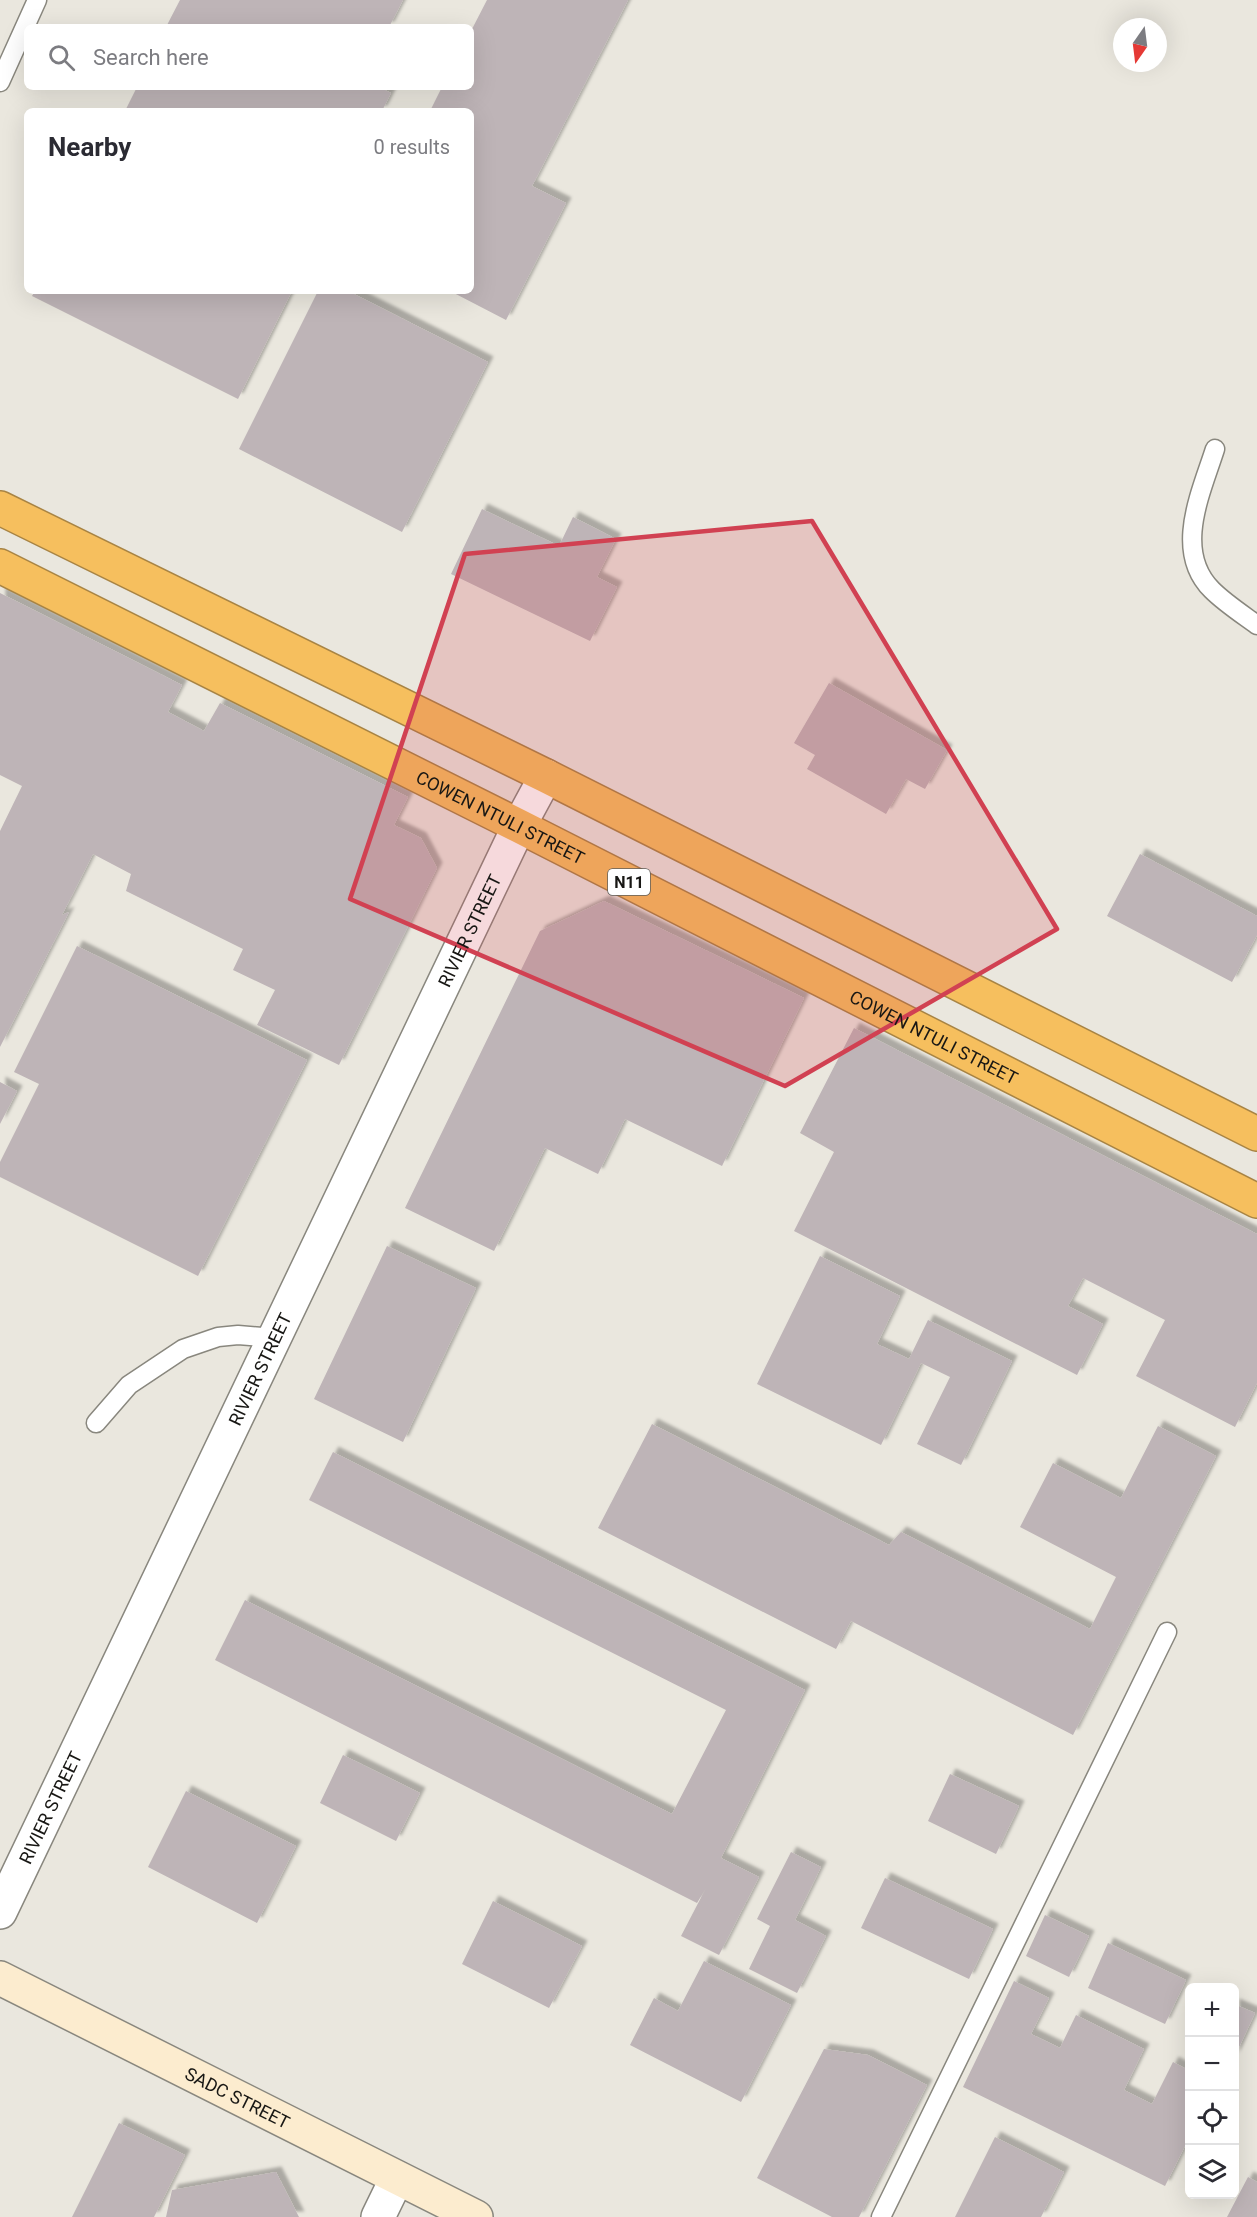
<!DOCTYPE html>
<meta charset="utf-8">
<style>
body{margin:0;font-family:Roboto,sans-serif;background:#f2f2f3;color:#2b2b33}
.controls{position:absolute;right:18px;bottom:18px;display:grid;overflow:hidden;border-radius:9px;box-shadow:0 6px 24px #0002}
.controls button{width:54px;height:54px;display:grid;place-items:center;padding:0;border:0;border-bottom:2px solid #e1e1e2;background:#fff;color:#2b2b33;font:30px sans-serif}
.compass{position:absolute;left:1113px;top:18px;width:54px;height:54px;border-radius:50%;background:#fff;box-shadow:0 6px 24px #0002;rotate:194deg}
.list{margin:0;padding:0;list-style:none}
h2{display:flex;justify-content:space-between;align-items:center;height:78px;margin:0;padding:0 24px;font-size:26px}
h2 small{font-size:20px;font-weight:400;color:#7c7c81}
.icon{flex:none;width:33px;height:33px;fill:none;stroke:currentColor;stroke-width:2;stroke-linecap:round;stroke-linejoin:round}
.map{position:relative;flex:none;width:1257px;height:2217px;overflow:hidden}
.search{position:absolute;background:#fff;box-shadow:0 6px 24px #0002;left:24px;top:24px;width:450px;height:66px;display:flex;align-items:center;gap:15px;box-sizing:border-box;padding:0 21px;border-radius:9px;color:#7c7c81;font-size:22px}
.panel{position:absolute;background:#fff;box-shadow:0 6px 24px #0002;left:24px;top:108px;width:450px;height:186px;border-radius:9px}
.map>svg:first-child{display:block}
</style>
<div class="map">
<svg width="1257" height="2217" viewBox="0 0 1257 2217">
<defs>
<filter id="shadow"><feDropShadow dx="5.5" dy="-5.5" stdDeviation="1.5" flood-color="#0004"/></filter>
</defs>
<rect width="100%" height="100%" fill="#eae7de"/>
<!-- building -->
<path fill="#beb4b7" filter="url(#shadow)" d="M180,0H403L389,27H166Z
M487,0H628L532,186L566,203L506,320L450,291H471V111H430L442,87H471V31Z
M137,87H379L391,93L382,111H125Z
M35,291H292L238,399L32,296Z
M318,291H348L488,362L402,532L239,449Z
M482,509L559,546L573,517L616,539L597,577L617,587L590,641L451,574Z
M0,593L182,685L168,712L204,731L220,703L408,797L394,825L421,838L437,868L339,1065L257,1025L275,990L233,970L243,949L126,891L131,874L93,854L62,915L69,912L0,1047V831L22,786L0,775Z
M829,683L947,750L925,789L906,779L886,814L807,769L815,755L794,743Z
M1140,854L1257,916V935L1232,982L1107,916Z
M604,901L804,998L722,1166L625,1119L598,1174L545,1148L494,1251L405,1208L540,931Z
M77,946L307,1060L198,1276L0,1177V1162L39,1084L14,1072Z
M854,1028L1257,1234V1383L1235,1427L1136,1376L1165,1320L1083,1278L1068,1306L1103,1324L1077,1375L794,1231L834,1152L800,1133Z
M0,1082L17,1091L0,1124Z
M387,1246L476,1288L403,1442L314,1399Z
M820,1256L900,1296L877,1344L909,1359L928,1320L1012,1361L961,1465L917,1444L950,1377L921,1363L881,1445L757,1384Z
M652,1424L889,1545L901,1532L1090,1629L1116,1577L1020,1527L1053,1463L1121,1498L1158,1426L1216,1456L1073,1735L851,1621L836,1649L598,1528Z
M333,1452L805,1690L721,1858L759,1877L719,1955L681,1936L706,1888L697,1903L215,1660L245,1600L672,1814L726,1710L309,1500Z
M343,1755L420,1793L396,1841L320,1803Z
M950,1774L1019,1806L996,1854L928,1821Z
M186,1791L296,1846L257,1923L148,1867Z
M791,1852L821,1867L795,1920L826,1936L797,1993L749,1969L770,1926L757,1919Z
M885,1878L993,1929L969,1979L861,1928Z
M493,1901L582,1946L549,2008L462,1964Z
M1045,1915L1089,1936L1069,1977L1026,1956Z
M1108,1943L1186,1980L1165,2024L1088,1988Z
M704,1961L791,2005L741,2102L630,2045L654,1998L678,2011Z
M1014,1981L1049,1998L1031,2034L1060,2048L1076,2015L1144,2049L1124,2090L1152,2104L1173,2062L1190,2071V2136L1165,2186L963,2087Z
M1234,2004L1255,2013L1234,2058Z
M824,2049L868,2055L927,2085L859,2217H832L757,2178Z
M119,2123L185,2155L154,2217H72Z
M995,2137L1064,2172L1041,2217H955Z
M276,2172L299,2217H166L172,2190Z
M1248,2177L1257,2182V2217H1227Z"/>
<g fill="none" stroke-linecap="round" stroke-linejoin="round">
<defs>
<path id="lane" d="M0,82L37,0
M1215,449C1201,493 1173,551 1212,590C1225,603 1242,614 1257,625
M96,1423L129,1385L183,1349L218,1337L238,1335L274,1338
M881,2217L1167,1632"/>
<g id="street">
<path id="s1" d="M0,1912L519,826L546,776"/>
<path d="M378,2217L397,2178"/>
</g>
<g id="secondary">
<path id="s2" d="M0,1978L476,2217"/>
</g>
<g id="highway">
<path d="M0,508L546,776L1257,1134"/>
<path id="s3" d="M0,566L519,826L1257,1201"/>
</g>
</defs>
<!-- lane casing -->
<use href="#lane" stroke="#89877e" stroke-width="21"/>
<!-- street casing -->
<use href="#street" stroke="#89877e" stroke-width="36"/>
<!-- secondary casing -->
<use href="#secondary" stroke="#89877e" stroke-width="36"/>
<!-- highway casing -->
<use href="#highway" stroke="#a88444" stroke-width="36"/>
<!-- lane -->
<use href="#lane" stroke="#fff" stroke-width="18"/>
<!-- street -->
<use href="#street" stroke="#fff" stroke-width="33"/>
<!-- secondary -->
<use href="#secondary" stroke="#fceccf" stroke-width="33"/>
<!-- highway -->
<use href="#highway" stroke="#f6bf5e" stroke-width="33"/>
</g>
<!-- marked area -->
<path fill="#d14152" fill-opacity="0.2" stroke="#d14152" stroke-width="4.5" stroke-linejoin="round" d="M812,521L1057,929L785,1086L350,899L465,554Z"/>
<g text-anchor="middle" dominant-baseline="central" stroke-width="4.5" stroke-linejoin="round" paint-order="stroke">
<!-- shield labels -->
<rect fill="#fff" stroke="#5d5d5a" stroke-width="1.5" x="608" y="869" width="42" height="26" rx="4.5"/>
<g font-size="16" font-weight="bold" fill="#181714">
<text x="629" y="882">N11</text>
</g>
<!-- street labels -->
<g font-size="18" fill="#181714" stroke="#fff">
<text stroke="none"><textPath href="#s3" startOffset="560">COWEN NTULI STREET</textPath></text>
<text stroke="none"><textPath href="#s1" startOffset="1088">RIVIER STREET</textPath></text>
<text stroke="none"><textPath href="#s3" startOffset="1046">COWEN NTULI STREET</textPath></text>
<text stroke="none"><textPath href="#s1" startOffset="602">RIVIER STREET</textPath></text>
<text stroke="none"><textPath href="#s1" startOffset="116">RIVIER STREET</textPath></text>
<text stroke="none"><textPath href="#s2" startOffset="266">SADC STREET</textPath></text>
</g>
</g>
</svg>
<div class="controls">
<button>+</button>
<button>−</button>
<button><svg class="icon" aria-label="locate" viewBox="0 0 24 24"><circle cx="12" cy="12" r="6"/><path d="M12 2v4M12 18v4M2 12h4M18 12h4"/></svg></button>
<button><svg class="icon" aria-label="layers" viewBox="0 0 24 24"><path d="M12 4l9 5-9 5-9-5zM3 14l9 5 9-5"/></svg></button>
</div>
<svg class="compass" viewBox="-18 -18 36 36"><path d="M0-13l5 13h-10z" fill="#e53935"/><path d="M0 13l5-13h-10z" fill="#7c7c81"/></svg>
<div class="search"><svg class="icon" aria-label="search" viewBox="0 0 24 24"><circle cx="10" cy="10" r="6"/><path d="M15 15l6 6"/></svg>Search here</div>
<section class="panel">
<h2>Nearby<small>0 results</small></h2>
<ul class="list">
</ul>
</section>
</div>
